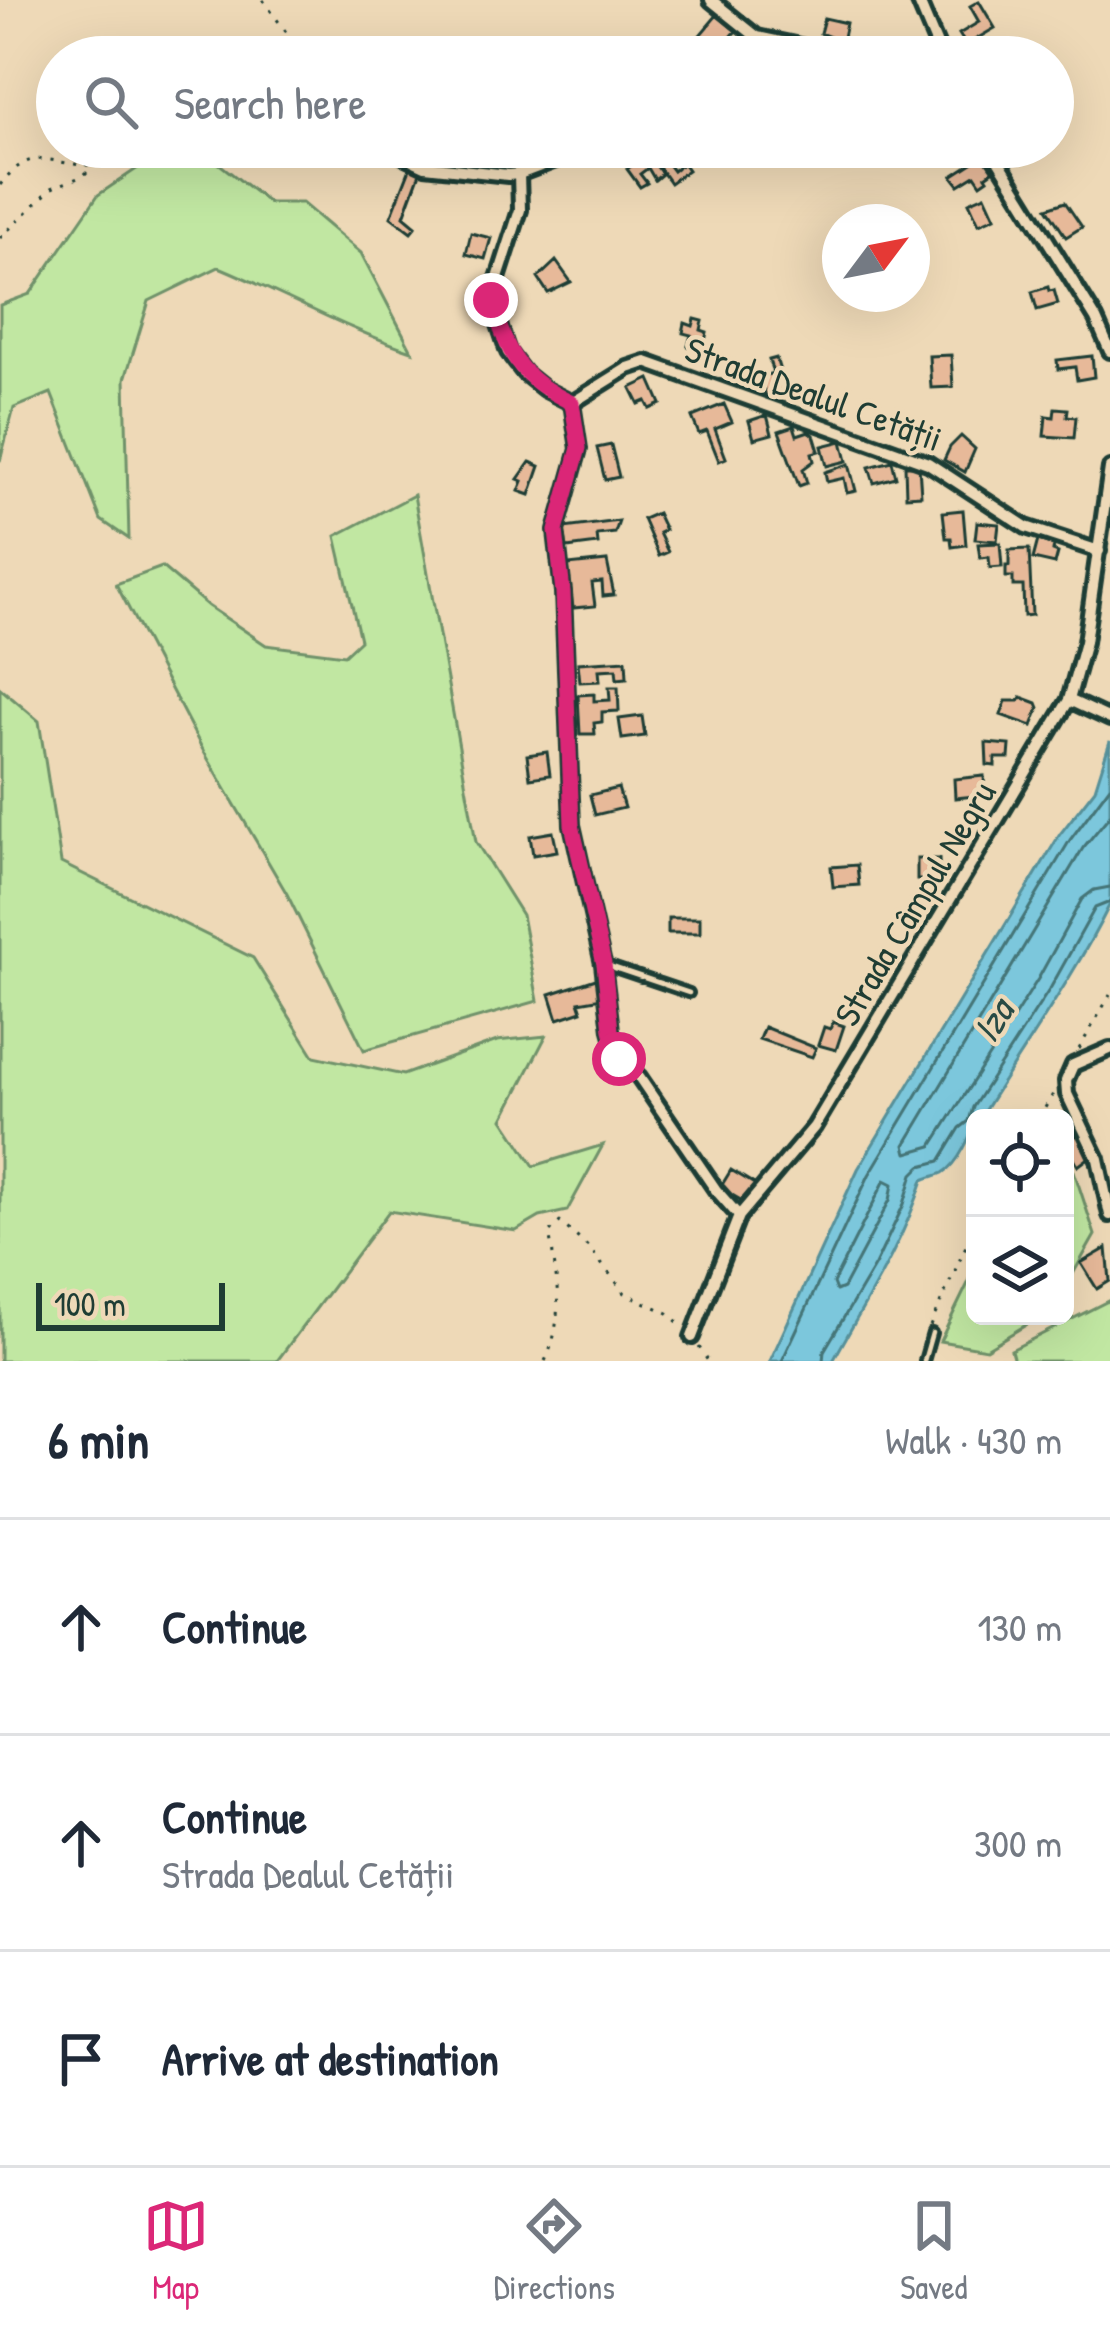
<!DOCTYPE html>
<meta charset="utf-8">
<style>
body{margin:0;font-family:"Patrick Hand",sans-serif;background:#f2f2f3;color:#1f2937}
.controls{position:absolute;right:36px;bottom:36px;display:grid;overflow:hidden;border-radius:18px;box-shadow:0 12px 48px #0002}
.controls button{width:108px;height:108px;display:grid;place-items:center;padding:0;border:0;border-bottom:3px solid #e0e1e3;background:#fff;color:#1f2937;font:60px sans-serif}
.compass{position:absolute;left:822px;top:204px;width:108px;height:108px;border-radius:50%;background:#fff;box-shadow:0 12px 48px #0002;rotate:58deg}
.scale{position:absolute;left:36px;bottom:30px;width:189px;box-sizing:border-box;padding-left:12px;border:6px solid #1f3d34;border-top:0;font-size:33px;line-height:42px;white-space:nowrap;color:#1f3d34;-webkit-text-stroke:9px #eed9b7;paint-order:stroke}
.stop{position:absolute;width:36px;height:36px;margin:-27px;border:9px solid #db2777;border-radius:50%;background:#fff}
.stop.end{background:#db2777;border-color:#fff;box-shadow:0 3px 12px #0008}
.list{margin:0;padding:0;list-style:none}
h2{display:flex;justify-content:space-between;align-items:center;height:156px;margin:0;padding:0 48px;font-size:51px}
h2 small{font-size:39px;font-weight:400;color:#747a83}
.list li{display:grid;grid-template-columns:78px 1fr auto;gap:36px;align-items:center;box-sizing:border-box;height:216px;padding:0 48px;border-top:3px solid #e0e1e3}
.list b{display:block;font-size:45px;white-space:nowrap}
.list p{margin:0;font-size:39px;white-space:nowrap;color:#747a83}
.list em{font-size:39px;font-style:normal;color:#747a83}
.icon{flex:none;width:66px;height:66px;fill:none;stroke:currentColor;stroke-width:2;stroke-linecap:round;stroke-linejoin:round}
.map{position:relative;flex:none;width:1110px;height:1361px;overflow:hidden}
.search{position:absolute;background:#fff;box-shadow:0 12px 48px #0002;left:36px;right:36px;top:36px;height:132px;display:flex;align-items:center;gap:30px;box-sizing:border-box;padding:0 42px;border-radius:66px;color:#747a83;font-size:45px}
.sheet{height:804px;background:#fff}
nav{display:flex;justify-content:space-around;align-items:center;box-sizing:border-box;height:168px;border-top:3px solid #e0e1e3;background:#fff;font-size:33px;color:#747a83}
nav a{display:grid;justify-items:center;gap:6px}
nav .on{color:#db2777}
.map>svg:first-child{display:block}
</style>
<div class="map">
<svg width="1110" height="1361" viewBox="0 0 1110 1361">
<rect width="100%" height="100%" fill="#eed9b7"/>
<filter id="ink" filterUnits="userSpaceOnUse"><feTurbulence type="fractalNoise" baseFrequency=".00833" numOctaves="2"/><feDisplacementMap in="SourceGraphic" scale="24" xChannelSelector="R" yChannelSelector="G"/><feConvolveMatrix kernelMatrix="1 2 1 2 8 2 1 2 1" color-interpolation-filters="sRGB"/></filter>
<g filter="url(#ink)">
<!-- green -->
<path fill="#c1e7a2" stroke="#70926b" stroke-width="3" d="M169,147H210L213,159L269,203H302L361,253L412,351C345,329 284,294 219,267L149,301L125,379L129,539L101,520L51,393L14,408L0,461V305L30,294L98,195Z
M414,495L476,842L522,915L538,1001L364,1050L287,894L204,752L116,584L162,567L208,606L266,645L344,655L360,640L336,536Z
M0,688L39,721L61,863L253,958L314,1056L403,1075L497,1041L546,1036L503,1119L534,1166L603,1145L567,1211L540,1217L516,1231L389,1211L277,1361H0Z
M1065,1165L1074,1171L1095,1235L1065,1288Z
M975,1269V1316H1041L986,1349L940,1341Z
M1110,1300V1361H1014L1011,1350Z"/>
<!-- water -->
<path fill="#7cc7dc" stroke="#579099" stroke-width="3" d="M1110,741V904C1073,979 1024,1046 980,1118H975C973,1133 958,1165 943,1173C937,1176 929,1177 923,1180C902,1245 866,1301 833,1361H770L858,1169L1060,834L1095,789Z"/>
<g fill="none" stroke-linecap="round" stroke-linejoin="round">
<!-- shore -->
<path stroke="#447477" stroke-width="3" d="M1110,815L1083,848L905,1145L907,1153L932,1146L1038,979L1082,899L1094,890L1110,887
M885,1180L893,1184L890,1200L843,1288L836,1291L833,1283Z
M782,1361L869,1175L1070,840L1110,786
M823,1361L824,1351L875,1265L904,1204L913,1174L921,1166L940,1161L960,1128L969,1121L973,1107L1051,987L1095,908L1110,902"/>
</g>
<!-- building -->
<path fill="#e7b999" stroke="#1f3d34" stroke-width="3" d="M979,1L995,28L966,45L959,34L979,22L970,6Z
M717,15L736,31L719,51L700,35Z
M824,18L846,23L842,42L820,33Z
M645,147H672L675,151L664,159L673,171L683,163L688,170L670,183Z
M648,154L662,174L655,180L648,168L640,174L647,183L640,187L627,169Z
M983,156L993,171L986,176L988,179L981,184L975,175L959,185L952,176Z
M411,166L421,170L404,216L416,226L411,232L391,217Z
M985,195L995,217L979,224L969,202Z
M1065,202L1082,227L1066,237L1047,208Z
M471,233L491,238L485,259L466,254Z
M556,261L571,282L548,293L538,278Z
M1048,287L1049,291L1054,290L1058,304L1037,310L1032,292Z
M695,319L703,321L701,330L707,332L705,341L698,339L695,348L688,346L691,335L683,333L685,323L693,326Z
M951,355L953,387L931,388L929,356Z
M1092,356L1094,377L1077,380L1075,367L1058,369L1057,360Z
M776,358L786,391L766,397L760,377L773,373L769,360Z
M650,379L661,404L650,409L646,401L639,404L631,388Z
M724,404L732,422L715,429L726,458L719,461L707,431L699,434L692,417Z
M1055,408L1068,409L1067,416L1076,417L1074,438L1044,436L1046,416L1054,417Z
M767,415L772,434L754,439L749,421Z
M794,426L797,435L809,431L814,435L819,451L812,453L814,461L803,469L807,483L799,486L779,431Z
M961,436L975,449L965,472L944,460L950,447Z
M842,441L847,461L827,466L822,446Z
M611,445L619,477L605,480L597,448Z
M892,461L896,477L874,483L869,467Z
M530,462L540,466L530,495L519,491L523,481L518,479Z
M849,464L856,491L847,493L844,478L827,482L825,472Z
M905,466H919L921,495L906,496Z
M963,510L966,545L952,547L951,538H946L943,512Z
M657,513L665,530L659,533L668,552L659,556L643,519Z
M619,521L615,533L597,535L598,544L567,548L564,528Z
M977,522L999,524L997,541L975,539Z
M1038,540L1054,545L1053,551L1058,553L1055,564L1033,559Z
M1000,543L1002,567L990,568L989,557L980,558L978,544Z
M1029,549L1032,615L1024,616L1023,586H1013V577H1006V566H1009V550Z
M607,561L614,595L603,596L602,582L592,583L595,606L573,608L568,565Z
M626,660L627,678L617,679L616,669L599,670L600,681L580,682L578,663Z
M609,687H618L619,711L602,712V722L594,723L595,734H580L578,695L594,694V701L610,700Z
M1021,697L1037,703L1039,708L1032,726L1001,715L1006,701H1019Z
M642,716L645,736L622,739L619,719Z
M986,743L1010,745L1009,758H995V766L987,765Z
M547,752L550,775L530,778L527,755Z
M984,776L985,795L955,798L954,779Z
M618,788L624,808L595,815L590,795Z
M553,832L557,851L533,855L530,836Z
M917,859H939L940,880H917Z
M857,865L859,885L833,887L831,867Z
M668,918H700V933H668Z
M596,979L602,998L579,1002L582,1011L558,1019L550,994Z
M833,1022L844,1026L836,1050L818,1045L824,1027L830,1029Z
M764,1027L816,1048L812,1057L759,1039Z
M1080,1133L1094,1154L1078,1166L1065,1143Z
M731,1170L756,1185L746,1203L720,1188Z
M1107,1248L1110,1281L1097,1289L1081,1263Z"/>
<g fill="none" stroke-linecap="round" stroke-linejoin="round">
<defs>
<path id="service" d="M603,964L689,993
M924,1361L932,1333"/>
<path id="minor" d="M711,0L757,37
M918,0L942,57
M725,57L757,37L828,52L889,57
M384,147L425,166L508,175L519,174L590,147
M990,147L1096,319L1110,351
M519,174L520,210L491,300L508,352L524,373L544,389L572,403L628,368L646,362L928,463L1026,527L1099,551
M572,403L579,449L556,531L563,592L572,825L603,964L611,1030L619,1059L639,1077L716,1190L739,1216
M1069,700L1110,719
M1110,1049L1073,1065L1066,1081L1067,1094L1098,1159L1110,1215
M692,1337L739,1216L814,1127L1069,700L1085,642L1110,468"/>
</defs>
<!-- service casing -->
<use href="#service" stroke="#1f3d34" stroke-width="14"/>
<!-- minor casing -->
<use href="#minor" stroke="#1f3d34" stroke-width="20"/>
<!-- path -->
<path stroke="#1f3d34" stroke-width="3" stroke-dasharray="3 9" stroke-linecap="butt" d="M263,0L304,57
M0,185C34,141 50,167 94,165C109,164 126,154 138,147
M0,238L52,188L83,176L93,166
M1079,1049L1110,995
M1039,1118L1053,1094
M930,1326L975,1226
M699,1347L708,1361
M545,1361C565,1321 557,1275 549,1233L560,1222L588,1247L625,1293L668,1313L682,1326"/>
<!-- service -->
<use href="#service" stroke="#eed9b7" stroke-width="4.5"/>
<!-- minor -->
<use href="#minor" stroke="#eed9b7" stroke-width="10"/>
</g>
</g>
<g fill="none" stroke-linecap="round" stroke-linejoin="round" filter="url(#ink)">
<!-- route -->
<path stroke="#db2777" stroke-width="15" d="M491,300C509,356 517,376 572,403L579,448L556,531L563,592L572,825L604,964L611,1030L619,1059"/>
</g>
<g text-anchor="middle" dominant-baseline="central" stroke-width="9" stroke-linejoin="round" paint-order="stroke">
<!-- street labels -->
<g font-size="36" fill="#1f3d34" stroke="#eed9b7">
<text transform="translate(814 393) rotate(20)">Strada Dealul Cetății</text>
<text transform="translate(914 903) rotate(-59)">Strada Câmpul Negru</text>
</g>
<!-- water labels -->
<g font-size="39" font-style="italic" fill="#284b45" stroke="#eed9b7">
<text transform="translate(992 1020) rotate(-59)">Iza</text>
</g>
</g>
</svg>
<div class="controls">
<button><svg class="icon" aria-label="locate" viewBox="0 0 24 24"><circle cx="12" cy="12" r="6"/><path d="M12 2v4M12 18v4M2 12h4M18 12h4"/></svg></button>
<button><svg class="icon" aria-label="layers" viewBox="0 0 24 24"><path d="M12 4l9 5-9 5-9-5zM3 14l9 5 9-5"/></svg></button>
</div>
<svg class="compass" viewBox="-18 -18 36 36"><path d="M0-13l5 13h-10z" fill="#e53935"/><path d="M0 13l5-13h-10z" fill="#747a83"/></svg>
<div class="scale">100 m</div>
<div class="stop" style="left:619px;top:1059px"></div>
<div class="stop end" style="left:491px;top:300px"></div>
<div class="search"><svg class="icon" aria-label="search" viewBox="0 0 24 24"><circle cx="10" cy="10" r="6"/><path d="M15 15l6 6"/></svg>Search here</div>
</div>
<section class="sheet">
<h2>6 min<small>Walk · 430 m</small></h2>
<ul class="list">
<li><svg class="icon" aria-label="ahead" viewBox="0 0 24 24"><path d="M12 20V5M6 11l6-6 6 6"/></svg><div><b>Continue</b></div><em>130 m</em></li>
<li><svg class="icon" aria-label="ahead" viewBox="0 0 24 24"><path d="M12 20V5M6 11l6-6 6 6"/></svg><div><b>Continue</b><p>Strada Dealul Cetății</p></div><em>300 m</em></li>
<li><svg class="icon" aria-label="arrive" viewBox="0 0 24 24"><path d="M6 21V4h12l-3 4 3 4H6"/></svg><div><b>Arrive at destination</b></div></li>
</ul>
</section>
<nav>
<a class="on"><svg class="icon" aria-label="map" viewBox="0 0 24 24"><path d="M3 6l6-2 6 2 6-2v14l-6 2-6-2-6 2zM9 4v14M15 6v14"/></svg>Map</a>
<a><svg class="icon" aria-label="directions" viewBox="0 0 24 24"><path d="M12 3l9 9-9 9-9-9zM9 14v-3h6M13 9l2 2-2 2"/></svg>Directions</a>
<a><svg class="icon" aria-label="saved" viewBox="0 0 24 24"><path d="M7 4h10v16l-5-4-5 4z"/></svg>Saved</a>
</nav>
